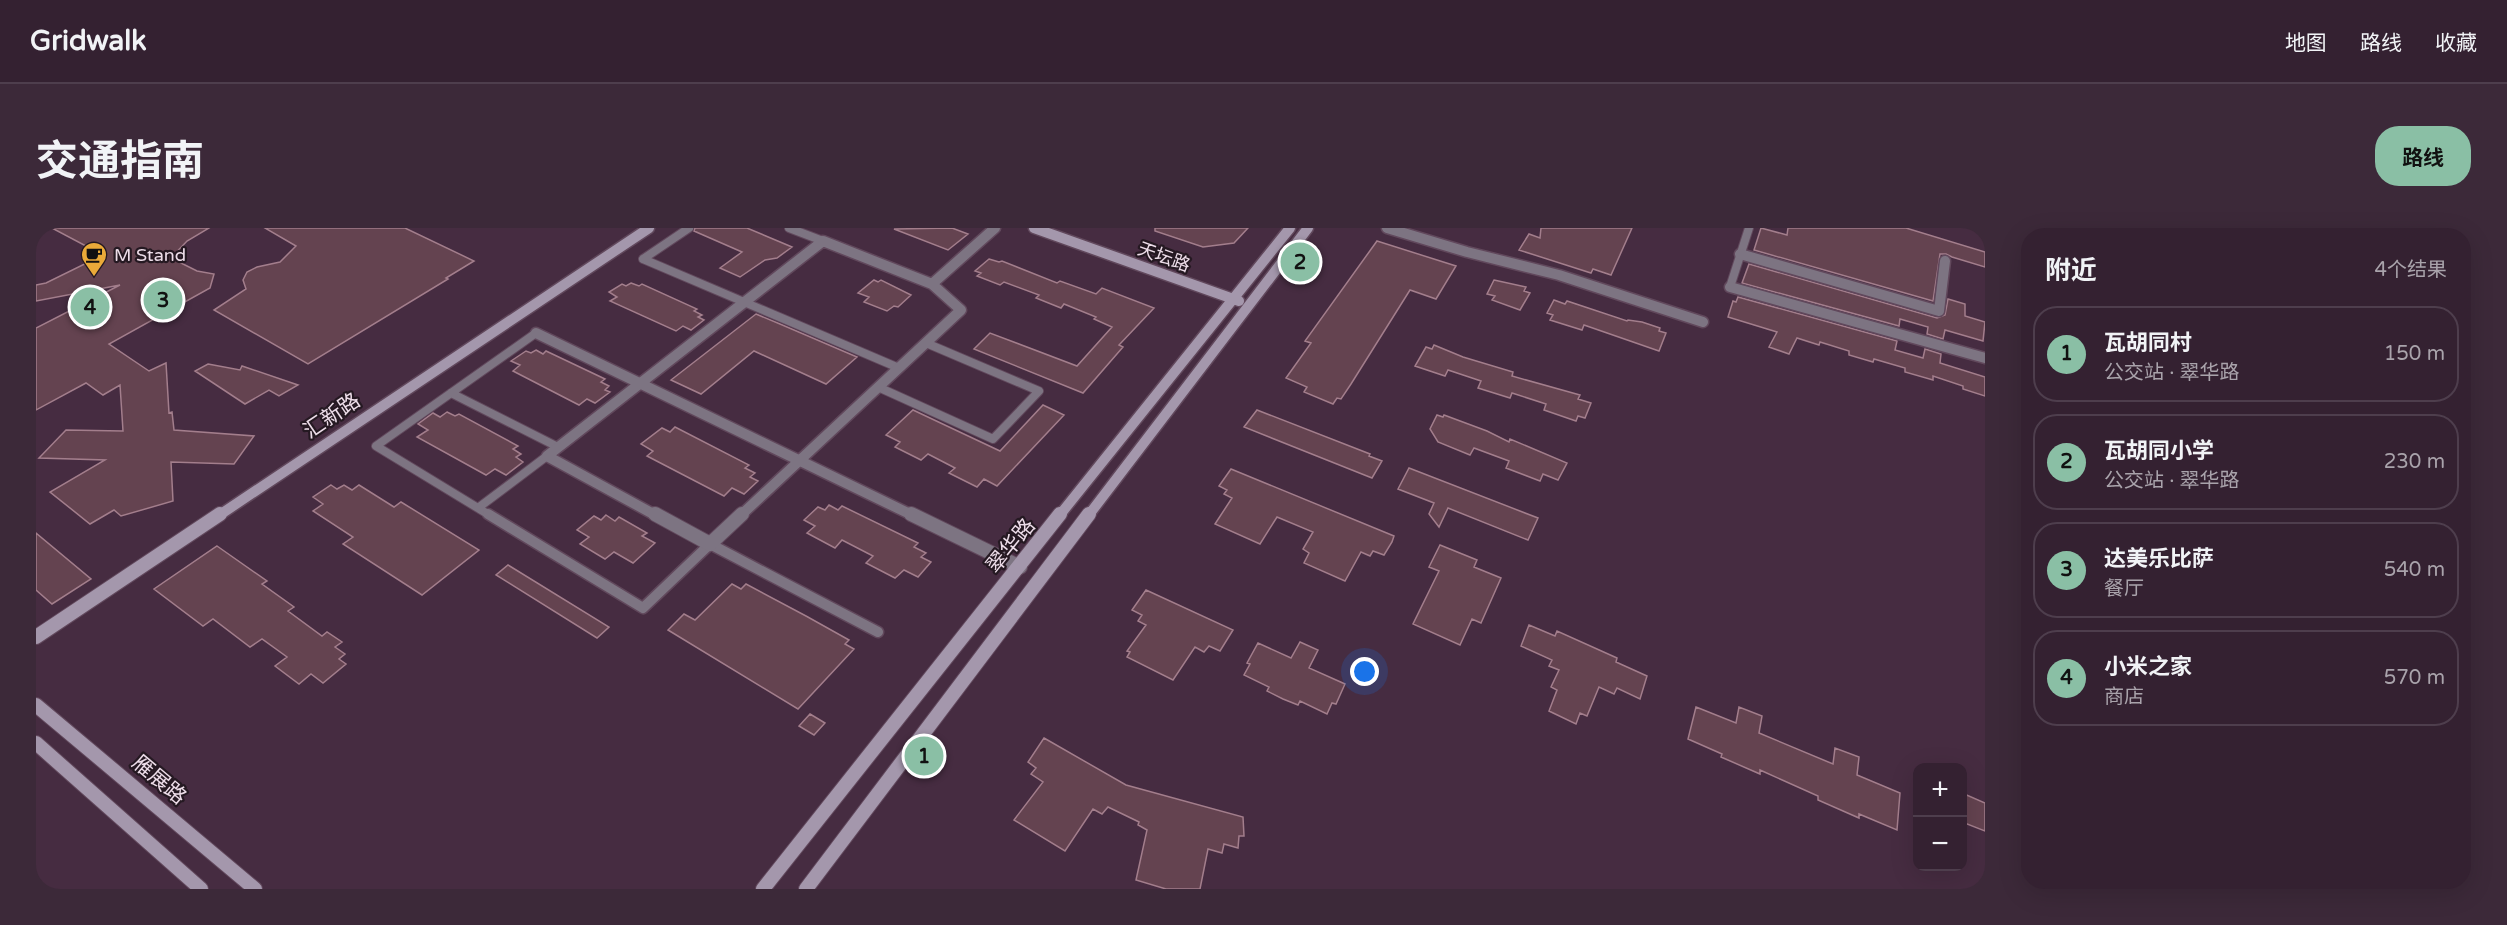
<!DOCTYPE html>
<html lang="zh">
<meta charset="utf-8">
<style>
body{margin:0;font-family:"Varela Round","Noto Sans SC",sans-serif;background:#3c2939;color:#f1f3f6}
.controls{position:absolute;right:18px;bottom:18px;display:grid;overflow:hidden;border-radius:12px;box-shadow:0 6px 24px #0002}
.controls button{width:54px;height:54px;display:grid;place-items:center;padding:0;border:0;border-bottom:2px solid #4e3e4d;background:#342131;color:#f1f3f6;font:30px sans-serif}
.you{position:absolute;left:1329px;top:444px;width:21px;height:21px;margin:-15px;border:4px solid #fff;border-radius:50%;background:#1a73e8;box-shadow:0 0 0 9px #1a73e833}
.badge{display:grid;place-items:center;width:39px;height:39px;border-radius:50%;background:#8abfa5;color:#111;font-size:20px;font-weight:700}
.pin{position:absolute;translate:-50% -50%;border:3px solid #fff;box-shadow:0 2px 6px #0006}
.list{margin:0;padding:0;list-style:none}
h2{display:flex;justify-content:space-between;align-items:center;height:78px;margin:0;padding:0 24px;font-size:26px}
h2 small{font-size:20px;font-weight:400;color:#a9a3ab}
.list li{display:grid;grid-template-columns:39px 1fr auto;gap:18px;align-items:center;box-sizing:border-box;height:96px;margin:0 12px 12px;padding:0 12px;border:2px solid #4e3e4d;border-radius:24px}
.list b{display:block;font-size:22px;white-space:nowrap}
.list p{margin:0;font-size:20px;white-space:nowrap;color:#a9a3ab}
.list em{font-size:20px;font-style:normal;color:#a9a3ab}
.map{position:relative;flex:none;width:1949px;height:661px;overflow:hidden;border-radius:24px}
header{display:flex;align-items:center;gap:36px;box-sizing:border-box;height:84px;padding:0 30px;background:#342131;border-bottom:2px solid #4e3e4d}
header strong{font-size:28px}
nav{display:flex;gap:33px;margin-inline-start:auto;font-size:21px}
.intro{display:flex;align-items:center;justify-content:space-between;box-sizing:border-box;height:144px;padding:0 36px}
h1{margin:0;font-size:42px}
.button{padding:15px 27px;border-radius:24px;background:#8abfa5;color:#111;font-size:21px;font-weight:700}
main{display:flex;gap:36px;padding:0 36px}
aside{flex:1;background:#342131;border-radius:24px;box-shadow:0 6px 24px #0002}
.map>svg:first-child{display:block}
</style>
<header>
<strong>Gridwalk</strong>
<nav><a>地图</a><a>路线</a><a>收藏</a></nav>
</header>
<div class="intro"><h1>交通指南</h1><a class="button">路线</a></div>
<main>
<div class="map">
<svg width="1949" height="661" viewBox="0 0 1949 661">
<rect width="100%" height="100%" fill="#462c41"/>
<!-- building -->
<path fill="#644350" stroke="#a37e8c" stroke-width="1.5" d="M16,0H173L151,13L135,30L161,43L178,46L174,60L73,116L113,143L130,135L133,185L136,184L138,202L218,208L198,236L135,234L137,273L85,288L78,282L54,296L14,264L69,232L3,230L30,202L87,203L84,157L67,167L50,155L0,182V100L84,57L0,73V57L10,55L67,27Z
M229,0H369L438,33L410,50L412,51L272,136L178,82L210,61L207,52L211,44L221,39L244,34L260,18Z
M659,0H711L756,19L741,30L729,32L704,49L684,40L706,24L658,3Z
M916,0L932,6L912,22L858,1Z
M1119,0H1212L1198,15L1167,19L1119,3Z
M1505,0H1596L1575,47L1557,41L1555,45L1483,22L1493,6L1504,10Z
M1725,0L1751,7L1752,0H1870L1949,24V39L1916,29L1910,26H1904L1897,73L1718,22Z
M1341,13L1420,38L1400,71L1374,62L1315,156L1305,171L1301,170L1297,176L1268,164L1271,159L1250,150L1275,115L1269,113Z
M953,31L963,34L966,33L1021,55L1024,53L1060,66L1066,60L1118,80L1083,117L1087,119L1047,165L938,121L954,105L1041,138L1076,99L1058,91L1060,89L1028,76L1025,80L1000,70L1003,67L968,54L964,57L941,48L945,45L939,43Z
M1713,36L1901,90L1909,87L1912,71L1929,76V88L1949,94L1947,113L1909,102L1907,111L1891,106L1892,99L1864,91L1863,98L1706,55Z
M838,52L842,54L845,52L875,67L862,79L858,78L851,83L828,74L833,69L822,65Z
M1458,52L1490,59L1488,63L1494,65L1484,82L1456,72L1459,68L1451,66Z
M595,55L603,58L606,56L661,81L658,83L666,87L662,89L668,92L655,102L647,98L640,103L574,73L581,69L573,64L586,56L590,58Z
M1702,69L1861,113L1859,122L1887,130L1889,121L1905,126L1904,135L1949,149V168L1927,161V158L1897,148V152L1869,144V140L1838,131L1837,134L1813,127V123L1784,114L1783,117L1761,110L1753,126L1733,119L1741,104L1692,89L1697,73L1700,74Z
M1518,72L1529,76L1531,73L1591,93L1592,92L1606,94L1624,100L1623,103L1630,105L1623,123L1548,97L1546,102L1514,92L1517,87L1511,85Z
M720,86L744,96L821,129L790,156L718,123L665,166L635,152Z
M1398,117L1427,129L1477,144L1476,148L1544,167L1542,171L1555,175L1549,190L1542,188L1540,193L1508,182L1510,176L1476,165L1474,170L1442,160L1445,153L1412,142L1409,148L1379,138L1390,119L1396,121Z
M500,122L507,126L510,123L569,151L565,154L573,158L569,162L574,164L559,175L551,171L543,177L477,143L484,137L475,133L490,123L495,125Z
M172,136L204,142L206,138L262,157L243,168L233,162L209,176L159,143Z
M1007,177L1028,187L961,258L948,251L941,259L913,245L919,240L892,226L885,232L859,219L864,214L850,207L877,182L964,223Z
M1221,182L1334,226L1333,228L1346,233L1336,250L1208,199Z
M411,184L419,188L423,186L482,218L477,221L485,226L480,229L487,234L470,247L459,241L450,247L381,209L392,202L382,196L397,185L404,189Z
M1401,187L1407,189L1408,187L1451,203L1473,214L1474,211L1531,235L1522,252L1507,246L1504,253L1470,240L1473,233L1438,220L1434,227L1402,214L1394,201Z
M639,199L713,237L709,240L719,245L714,249L722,253L708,266L696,260L688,268L611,228L617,223L605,216L626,200L634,204Z
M1373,240L1502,290L1492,312L1412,280L1403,299L1393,286L1398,275L1362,261Z
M1195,241L1358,308L1356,314L1348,327L1337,323L1334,328L1325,324L1309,353L1268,335L1273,325L1267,321L1277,304L1241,289L1224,316L1179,296L1196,270L1188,266L1191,262L1183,258Z
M295,257L301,261L308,257L316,262L323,257L358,279L365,274L443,322L386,367L307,316L317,309L277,283L287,276L277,269Z
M793,277L802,282L806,278L882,315L878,319L890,325L885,329L895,334L882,349L868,342L859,350L830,335L837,328L806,312L799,320L771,305L779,298L768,292L782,279L789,282Z
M570,287L579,293L583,289L611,305L606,308L619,315L597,335L578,324L569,331L544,316L553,309L541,302L558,288L565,292Z
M0,305L55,351L16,376L0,362Z
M1404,317L1441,332L1438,339L1465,350L1445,395L1436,391L1424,417L1377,396L1403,343L1393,339Z
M181,318L231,353L226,356L258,379L252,383L286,408L291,404L306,414L299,419L309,426L303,431L310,436L287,455L275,446L263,456L239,438L251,429L226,411L214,419L177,391L167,398L118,361Z
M472,337L573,399L561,410L460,347Z
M696,356L705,361L710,356L770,388L813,412L809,416L818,421L762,481L632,402L648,386L659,392Z
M1110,362L1197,402L1184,423L1173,418L1168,424L1159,419L1137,452L1091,429L1094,424L1091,423L1110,397L1102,393L1106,387L1096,382Z
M1493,397L1519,408L1521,403L1581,430L1580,434L1611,448L1604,471L1581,460L1578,466L1563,459L1551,488L1544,485L1540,496L1513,483L1521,462L1515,459L1523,442L1513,438L1516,432L1485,418Z
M1264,414L1282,422L1273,440L1309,456L1300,476L1296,475L1291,486L1264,473L1262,477L1247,471L1231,463L1233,459L1208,447L1214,436L1211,435L1222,415L1255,430Z
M1660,479L1700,495L1703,479L1726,488L1723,505L1797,536L1799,520L1823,529L1821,547L1864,565L1861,602L1823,586V590L1782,572V568L1724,542V546L1685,529L1686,526L1652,511Z
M774,486L789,495L778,507L763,498Z
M1008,510L1090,557L1207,589L1208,608H1203L1202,620L1188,616L1186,625L1172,621L1164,661H1130L1100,652L1111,602L1102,597L1103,594L1072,579L1066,586L1057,581L1029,623L978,592L1007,554L995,546L1000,540L992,534Z
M1926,565L1949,575V603L1926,594Z"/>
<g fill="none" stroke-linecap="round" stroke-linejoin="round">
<defs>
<path id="lane-far1" d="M753,0L787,13
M607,31L863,140
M607,31L653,0
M1694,59L1713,0
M842,159L957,211L1003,163L890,115
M415,165L522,219
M442,280L511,228
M455,288L340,218L500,105"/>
<path id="lane" d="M452,286L607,380L674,316L842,404"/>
<path id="street-far1" d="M1351,0L1431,24L1523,47L1667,94
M1704,26L1903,83L1909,33
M896,56L959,0
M1694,59L1949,130
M500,105L878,288
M621,288L511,228L787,13L896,56L925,82L704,288"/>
<path id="street" d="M619,286L674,316L706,286
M875,286L984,339"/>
<path id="secondary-far1" d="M998,0L1203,73
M182,288L613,0
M1023,288L1254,0
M1052,288L1272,0"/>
<path id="secondary" d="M0,409L184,286
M0,477L219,661
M0,515L165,661
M727,661L1024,286
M770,661L1053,286"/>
</defs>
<!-- lane-far1 casing -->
<use href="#lane-far1" stroke="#61485c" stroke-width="10"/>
<!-- lane casing -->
<use href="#lane" stroke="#61485c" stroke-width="13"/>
<!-- street-far1 casing -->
<use href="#street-far1" stroke="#61485c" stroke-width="13"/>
<!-- street casing -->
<use href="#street" stroke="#61485c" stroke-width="16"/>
<!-- secondary-far1 casing -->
<use href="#secondary-far1" stroke="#61485c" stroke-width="13"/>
<!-- secondary casing -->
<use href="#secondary" stroke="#61485c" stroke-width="16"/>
<!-- lane-far1 -->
<use href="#lane-far1" stroke="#7d7482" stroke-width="8"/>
<!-- lane -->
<use href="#lane" stroke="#7d7482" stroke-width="10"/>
<!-- street-far1 -->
<use href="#street-far1" stroke="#7d7482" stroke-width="10"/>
<!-- street -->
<use href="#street" stroke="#7d7482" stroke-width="14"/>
<!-- secondary-far1 -->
<use href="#secondary-far1" stroke="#a497ac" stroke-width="10"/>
<!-- secondary -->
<use href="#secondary" stroke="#a497ac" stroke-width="14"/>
</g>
<!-- icons -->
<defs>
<symbol id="cafe-pin" viewBox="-11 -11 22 30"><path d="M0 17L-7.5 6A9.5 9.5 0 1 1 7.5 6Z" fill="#eaaa39" stroke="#251922"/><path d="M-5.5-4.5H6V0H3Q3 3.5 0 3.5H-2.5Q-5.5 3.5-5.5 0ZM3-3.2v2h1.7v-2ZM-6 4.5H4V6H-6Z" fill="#111"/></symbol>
</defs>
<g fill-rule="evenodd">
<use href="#cafe-pin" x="43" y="12" width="30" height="40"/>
</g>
<g text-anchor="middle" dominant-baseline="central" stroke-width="4.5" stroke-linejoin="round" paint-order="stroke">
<!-- far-poi labels -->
<g font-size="18" fill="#eddde9" stroke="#251922" text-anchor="start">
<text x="78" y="27">M Stand</text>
</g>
<!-- far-street labels -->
<g font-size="18" fill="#eddde9" stroke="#251922">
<text transform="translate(1128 29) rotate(20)">天坛路</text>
</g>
<!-- street labels -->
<g font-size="21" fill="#eddde9" stroke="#251922">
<text transform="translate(296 188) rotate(-34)">汇新路</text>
<text transform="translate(975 318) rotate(-51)">翠华路</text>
<text transform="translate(123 552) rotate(40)">雁展路</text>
</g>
</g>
</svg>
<div class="controls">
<button>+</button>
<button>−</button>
</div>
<div class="you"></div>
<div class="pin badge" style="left:888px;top:528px">1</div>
<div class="pin badge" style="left:1264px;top:34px">2</div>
<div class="pin badge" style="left:127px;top:72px">3</div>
<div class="pin badge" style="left:54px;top:79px">4</div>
</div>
<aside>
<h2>附近<small>4个结果</small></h2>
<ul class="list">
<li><span class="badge">1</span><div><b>瓦胡同村</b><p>公交站 · 翠华路</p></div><em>150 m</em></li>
<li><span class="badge">2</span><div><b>瓦胡同小学</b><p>公交站 · 翠华路</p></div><em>230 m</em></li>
<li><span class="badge">3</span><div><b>达美乐比萨</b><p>餐厅</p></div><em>540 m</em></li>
<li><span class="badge">4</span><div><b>小米之家</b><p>商店</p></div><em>570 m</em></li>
</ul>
</aside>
</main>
